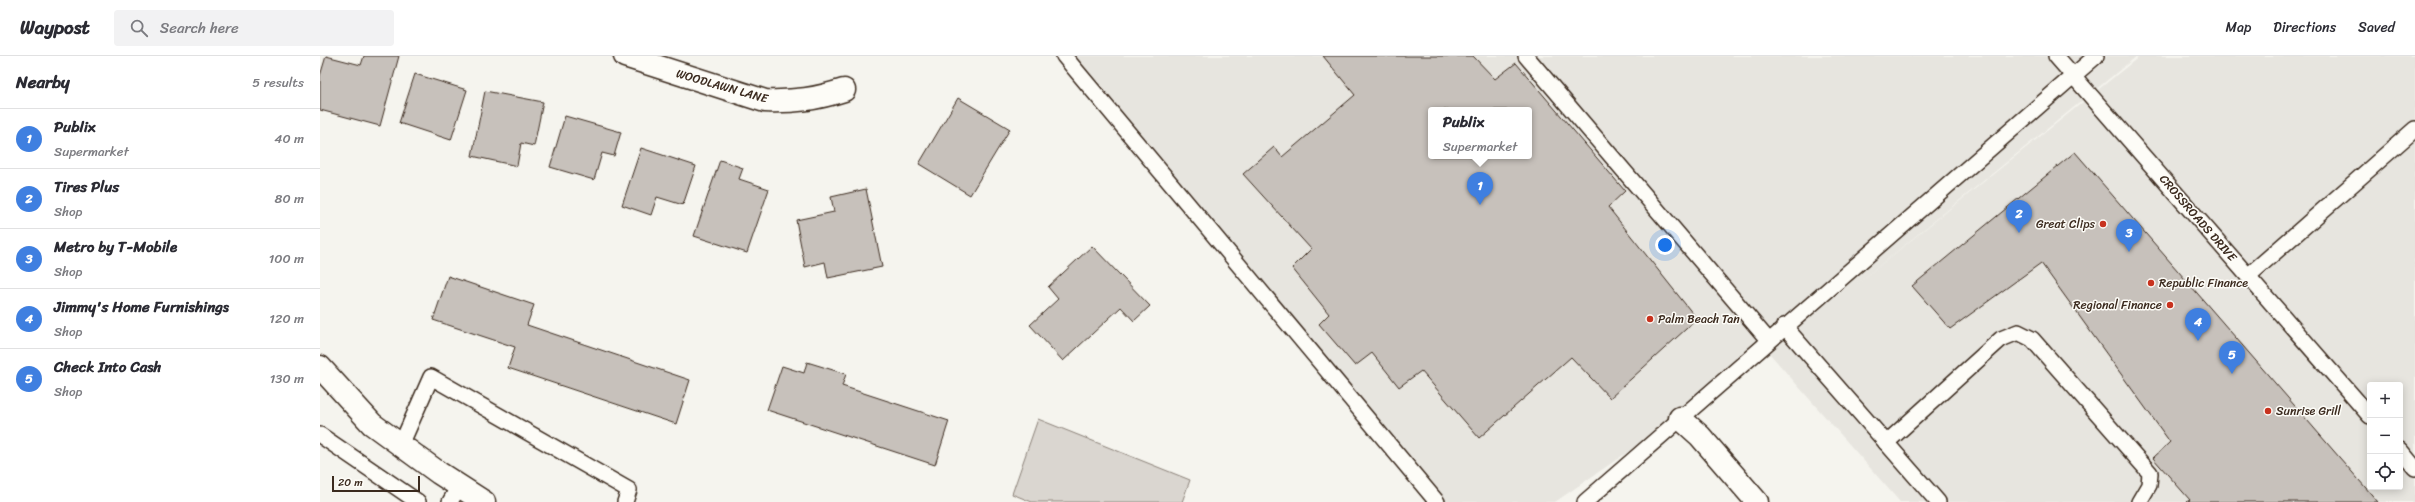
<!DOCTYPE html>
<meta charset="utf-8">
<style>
body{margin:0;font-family:Sriracha,sans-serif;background:#f2f2f3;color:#2b2b33}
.controls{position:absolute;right:12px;bottom:12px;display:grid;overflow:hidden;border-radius:4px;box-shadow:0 2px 10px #0003}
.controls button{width:36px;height:36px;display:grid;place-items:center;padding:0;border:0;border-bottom:1px solid #e1e1e2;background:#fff;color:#2b2b33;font:20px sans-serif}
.scale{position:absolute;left:12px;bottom:10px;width:88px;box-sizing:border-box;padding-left:4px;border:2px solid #3b2a1e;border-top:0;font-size:11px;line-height:14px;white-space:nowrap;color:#3b2a1e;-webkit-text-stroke:3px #fdfcf7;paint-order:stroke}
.you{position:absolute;left:1345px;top:189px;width:14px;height:14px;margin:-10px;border:3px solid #fff;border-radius:50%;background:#1a73e8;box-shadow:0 0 0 6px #1a73e833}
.badge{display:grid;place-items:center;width:26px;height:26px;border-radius:50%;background:#c8321e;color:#fff;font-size:13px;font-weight:700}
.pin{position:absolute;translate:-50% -33px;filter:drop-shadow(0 1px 2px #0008)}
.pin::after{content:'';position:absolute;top:21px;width:14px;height:12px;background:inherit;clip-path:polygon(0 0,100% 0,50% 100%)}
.popup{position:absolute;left:1108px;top:51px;width:104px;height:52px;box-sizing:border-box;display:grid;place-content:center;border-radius:4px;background:#fff;filter:drop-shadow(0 1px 3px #0005);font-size:13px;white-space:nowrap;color:#7c7c81}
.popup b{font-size:15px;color:#2b2b33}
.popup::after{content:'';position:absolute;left:50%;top:100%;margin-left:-8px;border:8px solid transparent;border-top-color:#fff}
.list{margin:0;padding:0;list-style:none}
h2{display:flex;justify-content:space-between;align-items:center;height:52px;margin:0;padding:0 16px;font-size:17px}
h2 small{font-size:13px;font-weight:400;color:#7c7c81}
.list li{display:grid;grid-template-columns:26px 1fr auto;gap:12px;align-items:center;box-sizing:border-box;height:60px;padding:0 16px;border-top:1px solid #e1e1e2}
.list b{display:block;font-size:15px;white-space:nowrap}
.list p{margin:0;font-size:13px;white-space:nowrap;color:#7c7c81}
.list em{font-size:13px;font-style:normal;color:#7c7c81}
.icon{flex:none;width:22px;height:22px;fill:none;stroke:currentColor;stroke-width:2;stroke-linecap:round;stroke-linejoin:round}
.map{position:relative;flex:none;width:2095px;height:446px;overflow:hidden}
header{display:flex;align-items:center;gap:24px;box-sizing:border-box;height:56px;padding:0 20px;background:#fff;border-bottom:1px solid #e1e1e2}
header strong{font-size:19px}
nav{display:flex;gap:22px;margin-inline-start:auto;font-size:14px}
.search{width:280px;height:36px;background:#f2f2f3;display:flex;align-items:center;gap:10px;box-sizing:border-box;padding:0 14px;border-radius:4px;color:#7c7c81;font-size:15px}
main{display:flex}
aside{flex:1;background:#fff}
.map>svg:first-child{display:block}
</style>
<header>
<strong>Waypost</strong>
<div class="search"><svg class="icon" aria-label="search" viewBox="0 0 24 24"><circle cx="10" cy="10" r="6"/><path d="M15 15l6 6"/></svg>Search here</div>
<nav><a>Map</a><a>Directions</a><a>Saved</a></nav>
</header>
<main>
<aside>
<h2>Nearby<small>5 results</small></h2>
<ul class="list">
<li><span class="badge" style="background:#3f7fe0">1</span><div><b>Publix</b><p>Supermarket</p></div><em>40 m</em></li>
<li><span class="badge" style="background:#3f7fe0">2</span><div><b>Tires Plus</b><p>Shop</p></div><em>80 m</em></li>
<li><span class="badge" style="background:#3f7fe0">3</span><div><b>Metro by T-Mobile</b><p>Shop</p></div><em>100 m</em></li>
<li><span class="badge" style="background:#3f7fe0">4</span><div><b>Jimmy's Home Furnishings</b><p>Shop</p></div><em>120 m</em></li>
<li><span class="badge" style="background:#3f7fe0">5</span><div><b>Check Into Cash</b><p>Shop</p></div><em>130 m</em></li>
</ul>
</aside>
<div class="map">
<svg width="2095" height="446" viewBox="0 0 2095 446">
<rect width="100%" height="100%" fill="#f5f4ee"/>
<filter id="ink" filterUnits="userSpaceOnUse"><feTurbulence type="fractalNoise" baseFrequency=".025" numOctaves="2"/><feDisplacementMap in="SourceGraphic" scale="8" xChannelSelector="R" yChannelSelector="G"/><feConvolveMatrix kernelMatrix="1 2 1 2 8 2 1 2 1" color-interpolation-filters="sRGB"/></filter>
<g filter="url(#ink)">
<path fill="#e7e5df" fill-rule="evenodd" d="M744 0H1817L1533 231 1820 0H2095V446H1580L1450 298 1235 446H1117ZM1111 54H1209V100H1111ZM2050 329H2080V431H2050Z"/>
<path fill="#dad6d0" stroke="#8a8077" d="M718 363 870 424 862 446H712L692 438Z"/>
<g fill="#c7c1bb" stroke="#3b2a1e" fill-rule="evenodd">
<path d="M6 0 41 9 44 0H79L60 70 0 54V20Z"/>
<path d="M1003 0H1153L1175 23 1196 7 1305 135 1288 151 1377 263 1290 342 1251 301 1159 382 1101 315 1079 331 1052 297 1035 310 999 268 1009 258 972 212 991 193 923 118 954 91 962 101 1035 39ZM1111 54H1209V100H1111Z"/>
<path d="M95 18 147 34 131 84 79 67Z"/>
<path d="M165 35 223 46 214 90 201 87 197 110 152 100Z"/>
<path d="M638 42 690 73 650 139 599 108Z"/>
<path d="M245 60 301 76 294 100 282 97 274 124 230 111Z"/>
<path d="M321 92 376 110 363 149 337 141 331 159 302 149Z"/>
<path d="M1755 96 2058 446H1866L1870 444 1833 402 1850 386 1721 207 1630 273 1592 230Z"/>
<path d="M400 104 423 112 419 123 449 133 427 197 374 180Z"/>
<path d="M546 133 562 211 508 222 505 206 485 211 476 164 514 156 511 141Z"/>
<path d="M772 190 830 250 814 265 801 251 743 305 710 269 738 243 728 231Z"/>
<path d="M128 220 214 249 207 269 370 324 356 368 188 312 195 291 113 264Z"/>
<path d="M487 306 526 318 522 330 629 365 615 409 447 354 462 310 484 317Z"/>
</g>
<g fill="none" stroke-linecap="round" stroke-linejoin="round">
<defs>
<g id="service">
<path d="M744 0 1117 446"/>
<path d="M1206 0 1449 285"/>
<path d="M1736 0 2050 360"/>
<path d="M1928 220 2095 73"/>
<path d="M1464 270 1618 446"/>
<path d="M0 379 98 446"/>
<path d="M1566 387 1681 283 1698 276 1712 283 1830 417 1829 429 1819 446"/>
<path d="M81 389 111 321 309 434 305 446"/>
<path d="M2080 394 2095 412"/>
<path d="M130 446 139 430"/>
<path d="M1265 446 1776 0"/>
</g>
<g id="minor">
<path d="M305 0 445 45C475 46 496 43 524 34"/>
<path d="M0 311 52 368 119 417 164 446"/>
<path d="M1360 362 1380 380 1437 446"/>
</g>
</defs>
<use href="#service" stroke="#3b2a1e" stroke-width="18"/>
<use href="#minor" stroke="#3b2a1e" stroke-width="25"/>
<use href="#service" stroke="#fdfcf7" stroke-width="15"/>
<use href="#minor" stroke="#fdfcf7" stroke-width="22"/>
</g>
</g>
<g fill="#c8321e" stroke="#fdfcf7" stroke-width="1.5">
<circle cx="1783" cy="168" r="4"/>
<circle cx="1831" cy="227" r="4"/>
<circle cx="1850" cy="249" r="4"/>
<circle cx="1330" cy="263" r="4"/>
<circle cx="1948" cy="355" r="4"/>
</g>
<g text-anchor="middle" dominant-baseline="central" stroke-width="3" stroke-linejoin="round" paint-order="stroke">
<g font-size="12" fill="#3b2a1e" stroke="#fdfcf7">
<text transform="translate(402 30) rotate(16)">WOODLAWN LANE</text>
<text transform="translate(1878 162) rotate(49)">CROSSROADS DRIVE</text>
</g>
<g font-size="12" fill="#3b2a1e" stroke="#fdfcf7" text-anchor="start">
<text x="1775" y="168" text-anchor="end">Great Clips</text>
<text x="1839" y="227">Republic Finance</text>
<text x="1842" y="249" text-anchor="end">Regional Finance</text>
<text x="1338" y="263">Palm Beach Tan</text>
<text x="1956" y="355">Sunrise Grill</text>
</g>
</g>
</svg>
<div class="controls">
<button>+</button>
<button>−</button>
<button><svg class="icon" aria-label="locate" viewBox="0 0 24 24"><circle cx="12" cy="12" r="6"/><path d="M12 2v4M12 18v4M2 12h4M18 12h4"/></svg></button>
</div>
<div class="scale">20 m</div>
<div class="you"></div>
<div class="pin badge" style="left:1160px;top:149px;background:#3f7fe0">1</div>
<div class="popup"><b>Publix</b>Supermarket</div>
<div class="pin badge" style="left:1699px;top:177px;background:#3f7fe0">2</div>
<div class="pin badge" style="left:1809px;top:196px;background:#3f7fe0">3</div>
<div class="pin badge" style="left:1878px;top:285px;background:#3f7fe0">4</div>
<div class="pin badge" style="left:1912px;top:318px;background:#3f7fe0">5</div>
</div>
</main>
